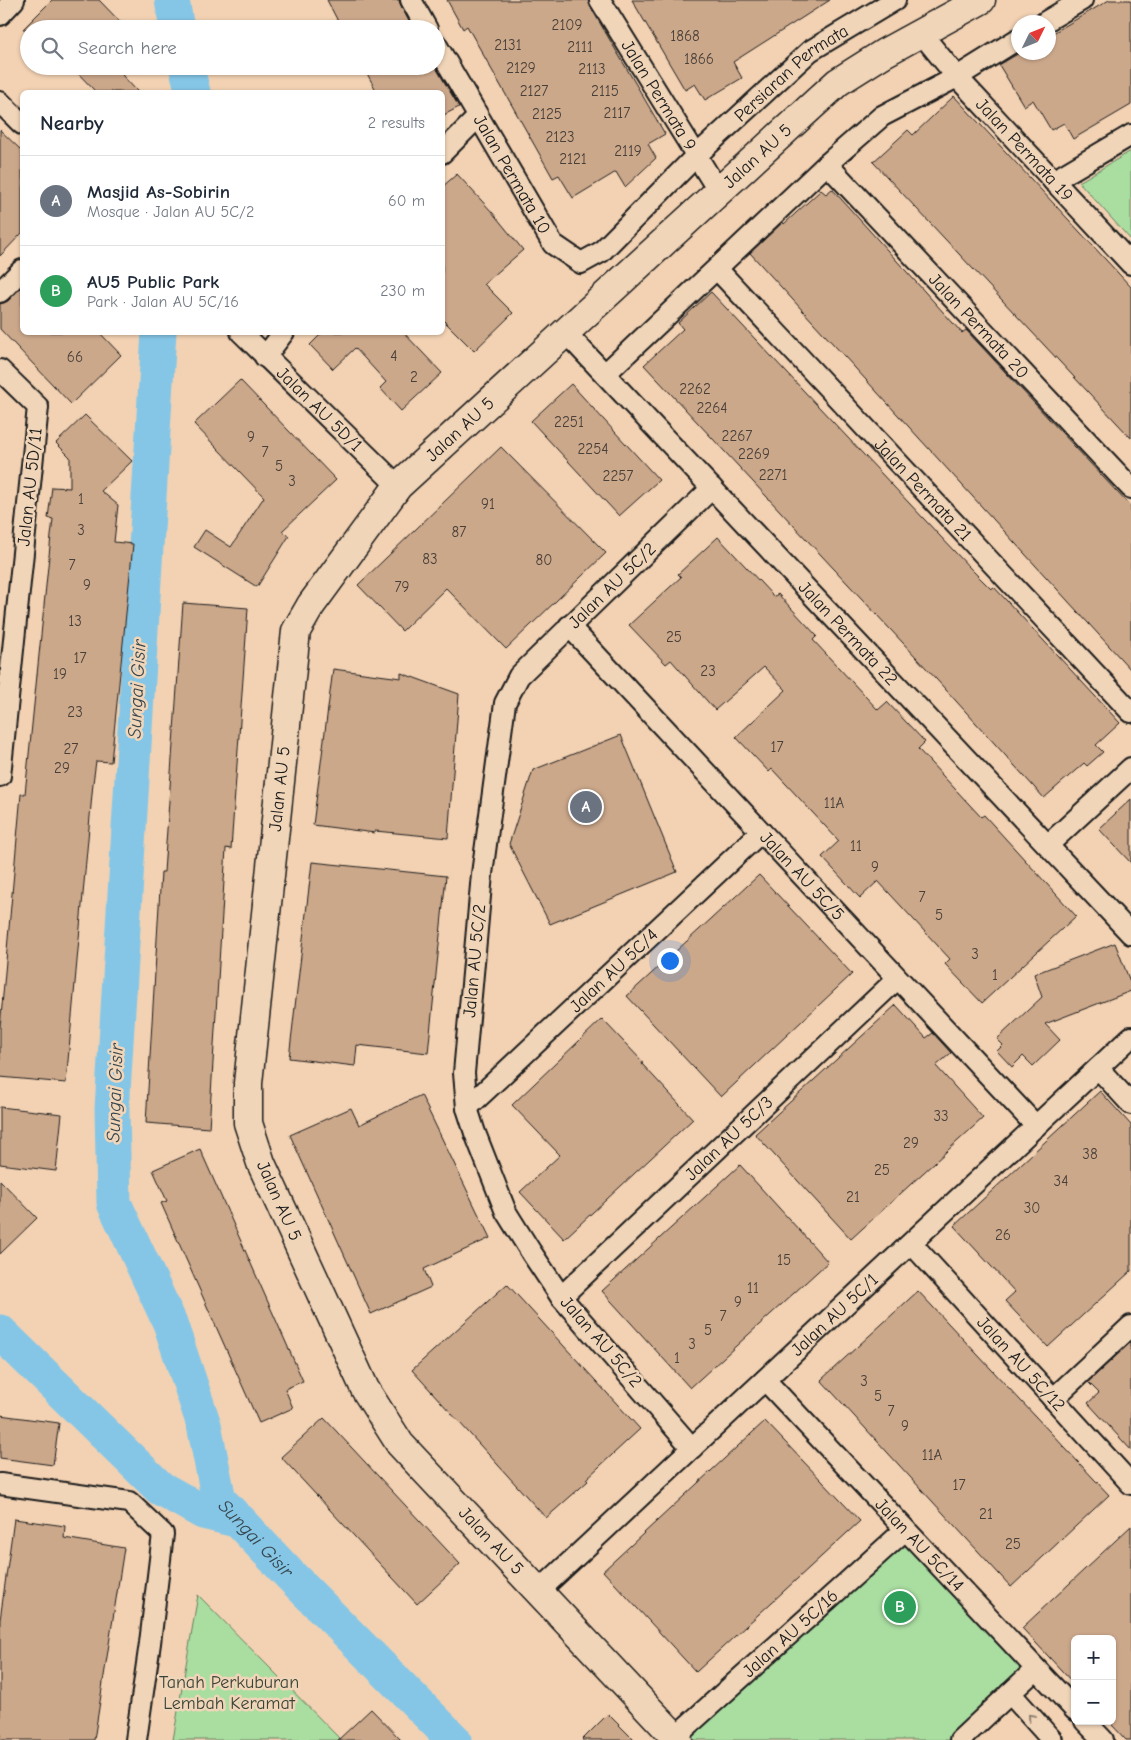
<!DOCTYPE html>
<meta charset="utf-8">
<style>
body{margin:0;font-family:"Comic Neue",sans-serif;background:#f6f6f7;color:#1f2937}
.controls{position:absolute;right:15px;bottom:15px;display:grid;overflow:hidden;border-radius:8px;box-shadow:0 1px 4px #0004}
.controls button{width:45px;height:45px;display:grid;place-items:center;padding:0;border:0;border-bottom:1px solid #e0e1e3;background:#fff;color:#1f2937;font:25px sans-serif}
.compass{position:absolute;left:1011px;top:15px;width:45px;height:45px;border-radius:50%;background:#fff;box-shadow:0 1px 4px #0004;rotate:47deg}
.you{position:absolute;left:669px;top:960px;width:18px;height:18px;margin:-12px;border:4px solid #fff;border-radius:50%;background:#1a73e8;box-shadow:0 0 0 8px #1a73e833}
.badge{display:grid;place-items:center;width:32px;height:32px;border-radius:50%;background:#db2777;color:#fff;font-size:16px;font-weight:700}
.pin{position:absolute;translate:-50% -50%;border:2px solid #fff;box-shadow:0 1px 5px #0006}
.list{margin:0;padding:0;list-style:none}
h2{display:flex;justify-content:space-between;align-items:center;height:65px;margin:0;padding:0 20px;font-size:21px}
h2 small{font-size:16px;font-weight:400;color:#747a83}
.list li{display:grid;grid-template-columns:32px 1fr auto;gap:15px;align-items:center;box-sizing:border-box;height:90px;padding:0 20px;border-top:1px solid #e0e1e3}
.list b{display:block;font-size:19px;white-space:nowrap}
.list p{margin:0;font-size:16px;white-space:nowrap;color:#747a83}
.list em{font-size:16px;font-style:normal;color:#747a83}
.icon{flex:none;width:28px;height:28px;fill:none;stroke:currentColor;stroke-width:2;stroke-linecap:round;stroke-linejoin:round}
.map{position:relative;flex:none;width:1131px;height:1740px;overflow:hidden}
.search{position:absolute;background:#fff;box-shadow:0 1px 4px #0004;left:20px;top:20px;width:425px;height:55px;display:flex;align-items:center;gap:12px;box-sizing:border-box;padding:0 18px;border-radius:28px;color:#747a83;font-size:19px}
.panel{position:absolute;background:#fff;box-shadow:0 1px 4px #0004;left:20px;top:90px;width:425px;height:245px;border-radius:8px}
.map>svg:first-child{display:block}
</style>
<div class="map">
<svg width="1131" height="1740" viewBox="0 0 1131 1740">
<rect width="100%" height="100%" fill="#f3d2b3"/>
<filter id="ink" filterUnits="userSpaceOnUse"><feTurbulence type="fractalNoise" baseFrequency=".02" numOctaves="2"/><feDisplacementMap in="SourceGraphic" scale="10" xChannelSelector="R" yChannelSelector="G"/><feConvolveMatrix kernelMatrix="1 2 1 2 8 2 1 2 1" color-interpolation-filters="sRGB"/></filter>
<g filter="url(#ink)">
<g fill="#aadea1" stroke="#637d5e">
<path d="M1131 151V240L1079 182Z"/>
<path d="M908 1543 1026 1671 951 1740H687L682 1735Z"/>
<path d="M198 1595 341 1740H173Z"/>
</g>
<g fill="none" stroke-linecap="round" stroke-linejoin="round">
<g stroke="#85c6e6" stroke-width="35">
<path d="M172 0 177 29"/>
<path d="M186 66 193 92"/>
<path id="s1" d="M159 332 112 1109 114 1203 170 1323 204 1425 219 1500 290 1575 454 1740"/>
<path d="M0 1332 160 1488 203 1512 240 1521"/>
</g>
</g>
<g fill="#cca88b" stroke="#1c1c1c">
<path d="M52 0H99L127 29H23Z"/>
<path d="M327 0H399L401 6 413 29H342Z"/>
<path d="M447 0H588L590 6 665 134 648 144 656 158 625 187 616 172 573 198 559 175 553 178 467 26 463 29Z"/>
<path d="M632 0H830L733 62 742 78 705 100 695 84 685 90Z"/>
<path d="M1109 0H1131V105L1073 139 1064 123 1051 130 1033 100 1024 106 999 65 1021 52H1048V36Z"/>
<path d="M71 66H131L122 75 138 92H96Z"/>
<path d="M363 66H435L459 107 442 116V92H377Z"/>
<path d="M954 96 1131 287V438L873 162 908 130 913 135Z"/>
<path d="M0 130 22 151V233L0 256Z"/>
<path d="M457 174 492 212 523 250 484 284 513 313 474 351 442 319V187Z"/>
<path d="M832 189 962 333 966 330 1131 507V670L750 253 783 222 784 224 821 190 826 194Z"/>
<path d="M22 286V332H99L121 355 71 404 0 329V304L8 301Z"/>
<path d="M711 292 970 568 991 589 994 587 1120 723 1096 745 1103 752 1087 766 1084 763 1044 798 917 658 644 365 683 329 678 323Z"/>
<path d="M323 332H403L442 373 401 411 380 388 386 382 355 348 333 369 310 345Z"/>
<path d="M240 380 336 480 282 531 289 536 257 587 194 547 205 530 231 547 264 497 194 424Z"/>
<path d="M571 384 659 480 619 516 531 421Z"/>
<path d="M85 415 132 461 101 491 118 505 114 542 133 544 111 762 96 761 93 783 66 1083 0 1077V1028L21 794H25L51 536 53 519 48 518 52 487 70 488V457L56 443Z"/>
<path d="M501 447 606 553 506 649 446 588 402 631 358 585Z"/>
<path d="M718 537 774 597 778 594 817 636 813 640 878 710 887 702 925 742 918 749 981 817 984 815 1076 916 982 1003 945 964 950 959 878 881 860 898 822 857 839 841 772 769 769 772 736 737 786 690 764 667 715 710 671 660 666 664 629 625 681 577 678 574Z"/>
<path d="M183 603 248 608 231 849 226 848 209 1128 146 1123 161 872H164Z"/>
<path d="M333 669 401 678V673L459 694 448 838 375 831V833L313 825Z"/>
<path d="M621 735 677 872 550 924 509 844 533 770Z"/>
<path d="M1131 799V863L1099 829Z"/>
<path d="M312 862 446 876 428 1053 357 1045 355 1066 289 1058Z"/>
<path d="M759 875 852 974 721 1097 627 996Z"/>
<path d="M1115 943 1131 984V991L1045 1024 1060 1040 1033 1066 1023 1056 1012 1067 997 1051 1003 1045 997 1039 1042 997 1034 974Z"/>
<path d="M896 1005 926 1038 933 1033 951 1053 936 1066 983 1118 851 1239 755 1134Z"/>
<path d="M602 1019 643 1062 642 1064 693 1119 564 1239 520 1192 560 1155 512 1105Z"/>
<path d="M1100 1091 1131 1125V1271L1048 1347 1005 1301 1015 1292 954 1226Z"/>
<path d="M421 1095 490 1238 424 1269 431 1287 371 1314 290 1135 351 1108 359 1125Z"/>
<path d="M0 1107 62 1114 56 1171 0 1164Z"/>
<path d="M200 1149 303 1381 285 1389 293 1408 259 1423 161 1203 167 1201 153 1170Z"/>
<path d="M740 1165 828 1262 690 1388 602 1291Z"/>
<path d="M0 1180 37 1218 0 1254Z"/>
<path d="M507 1284 640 1429 586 1479 588 1481 546 1518 412 1370Z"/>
<path d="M918 1291 1109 1495 1011 1587 821 1380Z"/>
<path d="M1131 1342V1450L1088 1403 1099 1393 1088 1382Z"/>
<path d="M0 1415 59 1423 53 1465 0 1458Z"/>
<path d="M324 1418 460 1564 417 1604 281 1457Z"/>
<path d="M765 1421 860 1521 696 1672 603 1571Z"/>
<path d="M14 1519 65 1526 64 1538 124 1548 94 1740H0V1620Z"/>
<path d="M1131 1526V1740H1126L1112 1725V1639H1075V1685L1022 1628Z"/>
<path d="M371 1709 401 1740H338Z"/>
<path d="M608 1714 634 1740H582Z"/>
</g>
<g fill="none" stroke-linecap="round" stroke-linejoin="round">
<defs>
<g id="street">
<path d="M411 0 427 29"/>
<path id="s2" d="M600 0 719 192"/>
<path d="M0 15 14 0"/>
<path d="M1045 22 1082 0"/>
<path id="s3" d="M921 33 957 77 1131 264"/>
<path id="s4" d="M436 44 553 244 581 263 601 252 696 156 810 51 895 0"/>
<path d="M0 102 22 124"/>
<path d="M442 153 478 117"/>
<path id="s5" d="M827 164 1131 488"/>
<path d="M1053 181 1131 135"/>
<path id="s6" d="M717 269 1131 712"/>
<path d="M0 292 22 270"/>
<path id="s7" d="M241 332 398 486"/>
<path id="s8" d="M566 333 1131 934"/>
<path d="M265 357 284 332"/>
<path d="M0 370 38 407 0 776"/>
<path d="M605 374 827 164 882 116 957 77 1018 39"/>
<path id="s9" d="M569 626 1036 1126"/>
<path d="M1048 845 1131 768"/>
<path d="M1098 1068 1131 1104"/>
<path id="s10" d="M467 1108 761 832"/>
<path id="s11" d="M912 1244 1131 1484"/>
<path id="s12" d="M561 1297 897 979"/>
<path id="s13" d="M765 1380 1075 1710"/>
<path d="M1053 1399 1131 1326"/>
<path id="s14" d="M692 1448 561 1297 531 1252 506 1212 475 1133 467 1108 464 1073 482 874 505 703 519 676 712 488"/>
<path d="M0 1484 129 1502 163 1534 150 1643 136 1740"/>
<path id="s15" d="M538 1592 1131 1037"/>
<path d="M1010 1693 1052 1740"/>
<path d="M1085 1721 1103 1740"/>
<path id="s16" d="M675 1737 905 1530"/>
<path d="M960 1740 1036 1669"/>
</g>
<g id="secondary">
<path id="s17" d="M678 1740 400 1444 365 1389 261 1163 248 1123V1083L296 631 311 605 398 486 838 82 884 53 981 0"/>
</g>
</defs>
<use href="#street" stroke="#1c1c1c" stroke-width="24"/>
<use href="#secondary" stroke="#1c1c1c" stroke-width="31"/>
<use href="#street" stroke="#f1d5b8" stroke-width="20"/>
<use href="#secondary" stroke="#f1d5b8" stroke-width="28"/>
</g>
<defs><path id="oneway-chevron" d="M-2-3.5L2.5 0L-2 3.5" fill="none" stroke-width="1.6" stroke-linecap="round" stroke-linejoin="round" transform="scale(1.25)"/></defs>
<use stroke="#918272" href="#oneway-chevron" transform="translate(1031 1717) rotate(-132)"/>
</g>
<g text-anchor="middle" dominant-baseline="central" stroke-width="5" stroke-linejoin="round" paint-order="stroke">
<g font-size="15" fill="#483f38">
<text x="567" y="25">2109</text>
<text x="685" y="36">1868</text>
<text x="508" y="45">2131</text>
<text x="580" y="47">2111</text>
<text x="699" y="59">1866</text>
<text x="521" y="68">2129</text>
<text x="592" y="69">2113</text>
<text x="534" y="91">2127</text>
<text x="605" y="91">2115</text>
<text x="617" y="113">2117</text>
<text x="547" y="114">2125</text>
<text x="560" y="137">2123</text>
<text x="628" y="151">2119</text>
<text x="573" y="159">2121</text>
<text x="394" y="356">4</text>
<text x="75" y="357">66</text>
<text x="414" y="377">2</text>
<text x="695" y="389">2262</text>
<text x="712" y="408">2264</text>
<text x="569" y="422">2251</text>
<text x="737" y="436">2267</text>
<text x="251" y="437">9</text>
<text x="593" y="449">2254</text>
<text x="265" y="452">7</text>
<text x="754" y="454">2269</text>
<text x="279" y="466">5</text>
<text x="773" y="475">2271</text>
<text x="618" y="476">2257</text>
<text x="292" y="481">3</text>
<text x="81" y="499">1</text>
<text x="488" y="504">91</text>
<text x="81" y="530">3</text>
<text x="459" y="532">87</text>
<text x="430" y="559">83</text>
<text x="544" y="560">80</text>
<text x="72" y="565">7</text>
<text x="87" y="585">9</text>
<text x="402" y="587">79</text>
<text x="75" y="621">13</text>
<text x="674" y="637">25</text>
<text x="80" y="658">17</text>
<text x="708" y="671">23</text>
<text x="60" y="674">19</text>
<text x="75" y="712">23</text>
<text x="777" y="747">17</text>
<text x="71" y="749">27</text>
<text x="62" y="768">29</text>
<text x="834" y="803">11A</text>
<text x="856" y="846">11</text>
<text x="875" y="867">9</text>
<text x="922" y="897">7</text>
<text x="939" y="915">5</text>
<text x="975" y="954">3</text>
<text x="995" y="975">1</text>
<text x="941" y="1116">33</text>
<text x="911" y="1143">29</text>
<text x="1090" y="1154">38</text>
<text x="882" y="1170">25</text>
<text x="1061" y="1181">34</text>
<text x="853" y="1197">21</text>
<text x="1032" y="1208">30</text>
<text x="1003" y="1235">26</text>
<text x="784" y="1260">15</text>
<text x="753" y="1288">11</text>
<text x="738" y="1302">9</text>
<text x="723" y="1316">7</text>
<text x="708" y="1330">5</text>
<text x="692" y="1344">3</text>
<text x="677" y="1358">1</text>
<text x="864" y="1381">3</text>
<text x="878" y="1396">5</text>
<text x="891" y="1411">7</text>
<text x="905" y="1426">9</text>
<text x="932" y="1455">11A</text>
<text x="959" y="1485">17</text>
<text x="986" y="1514">21</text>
<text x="1013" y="1544">25</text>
</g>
<g font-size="18" fill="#1c1c1c" stroke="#f1d5b8">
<text stroke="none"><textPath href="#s4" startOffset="550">Persiaran Permata</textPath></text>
<text stroke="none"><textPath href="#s2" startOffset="112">Jalan Permata 9</textPath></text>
<text stroke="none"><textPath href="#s3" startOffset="156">Jalan Permata 19</textPath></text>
<text stroke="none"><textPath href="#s17" startOffset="1922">Jalan AU 5</textPath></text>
<text stroke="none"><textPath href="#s4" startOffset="151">Jalan Permata 10</textPath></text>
<text stroke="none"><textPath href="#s5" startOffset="222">Jalan Permata 20</textPath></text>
<text stroke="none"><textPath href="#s7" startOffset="110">Jalan AU 5D/1</textPath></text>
<text stroke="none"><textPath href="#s17" startOffset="1518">Jalan AU 5</textPath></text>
<text transform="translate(30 487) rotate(-84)">Jalan AU 5D/11</text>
<text stroke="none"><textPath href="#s6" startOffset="302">Jalan Permata 21</textPath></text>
<text stroke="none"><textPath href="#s14" startOffset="980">Jalan AU 5C/2</textPath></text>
<text stroke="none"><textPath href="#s8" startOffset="412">Jalan Permata 22</textPath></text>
<text stroke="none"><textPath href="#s17" startOffset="1098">Jalan AU 5</textPath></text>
<text stroke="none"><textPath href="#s9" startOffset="342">Jalan AU 5C/5</textPath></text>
<text stroke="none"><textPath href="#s14" startOffset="560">Jalan AU 5C/2</textPath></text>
<text stroke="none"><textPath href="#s10" startOffset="201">Jalan AU 5C/4</textPath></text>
<text stroke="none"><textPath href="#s12" startOffset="231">Jalan AU 5C/3</textPath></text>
<text transform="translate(279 1201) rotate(66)">Jalan AU 5</text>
<text stroke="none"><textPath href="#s15" startOffset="406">Jalan AU 5C/1</textPath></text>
<text transform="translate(601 1342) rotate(49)">Jalan AU 5C/2</text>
<text stroke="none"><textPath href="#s11" startOffset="162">Jalan AU 5C/12</textPath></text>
<text transform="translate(491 1541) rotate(47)">Jalan AU 5</text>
<text stroke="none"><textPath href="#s13" startOffset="226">Jalan AU 5C/14</textPath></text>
<text stroke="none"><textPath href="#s16" startOffset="155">Jalan AU 5C/16</textPath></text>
</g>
<g font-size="18" fill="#384337" stroke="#f1d5b8">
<text x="229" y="1682">Tanah Perkuburan<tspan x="229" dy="21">Lembah Keramat</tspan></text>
</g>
<g font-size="19" font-style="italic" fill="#36464e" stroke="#f1d5b8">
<text transform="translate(137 689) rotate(-87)">Sungai Gisir</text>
<text transform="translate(115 1093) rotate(-88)">Sungai Gisir</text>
<text stroke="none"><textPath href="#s1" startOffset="1242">Sungai Gisir</textPath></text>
</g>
</g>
</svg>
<div class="controls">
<button>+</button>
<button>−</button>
</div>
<svg class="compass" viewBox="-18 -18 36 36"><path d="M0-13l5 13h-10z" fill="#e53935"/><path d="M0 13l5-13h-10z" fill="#747a83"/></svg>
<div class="you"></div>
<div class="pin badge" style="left:586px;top:807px;background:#6b7280">A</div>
<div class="pin badge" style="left:900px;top:1607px;background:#2e9e5b">B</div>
<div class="search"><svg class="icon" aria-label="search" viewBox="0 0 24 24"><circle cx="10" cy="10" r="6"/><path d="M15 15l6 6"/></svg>Search here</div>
<section class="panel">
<h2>Nearby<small>2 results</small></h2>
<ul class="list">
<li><span class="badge" style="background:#6b7280">A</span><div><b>Masjid As-Sobirin</b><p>Mosque · Jalan AU 5C/2</p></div><em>60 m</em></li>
<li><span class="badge" style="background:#2e9e5b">B</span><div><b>AU5 Public Park</b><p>Park · Jalan AU 5C/16</p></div><em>230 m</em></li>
</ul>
</section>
</div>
